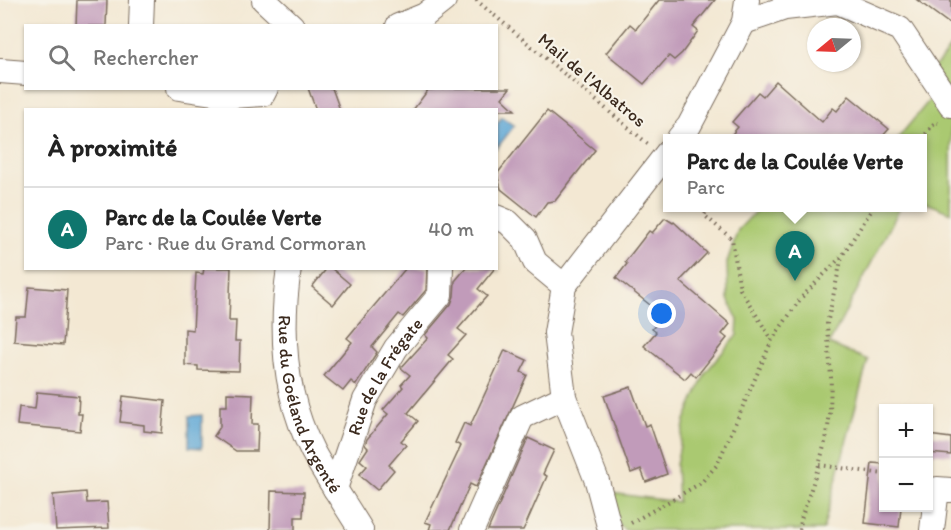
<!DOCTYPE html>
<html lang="fr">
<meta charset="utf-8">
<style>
body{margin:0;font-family:Itim,sans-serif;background:#f6f6f6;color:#222}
.controls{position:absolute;right:18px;bottom:18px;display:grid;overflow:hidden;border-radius:0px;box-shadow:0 2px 4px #0004}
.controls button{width:54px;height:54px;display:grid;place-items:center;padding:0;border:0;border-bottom:2px solid #e0e0e0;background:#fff;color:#222;font:30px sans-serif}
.compass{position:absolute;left:807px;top:18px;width:54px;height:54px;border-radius:50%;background:#fff;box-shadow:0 2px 4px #0004;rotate:251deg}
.you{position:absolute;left:662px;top:314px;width:21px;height:21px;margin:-15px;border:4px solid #fff;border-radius:50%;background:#1a73e8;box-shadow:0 0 0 9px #1a73e833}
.badge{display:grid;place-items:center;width:39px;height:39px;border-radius:50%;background:#0f766e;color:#fff;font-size:20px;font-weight:700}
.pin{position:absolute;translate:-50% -50px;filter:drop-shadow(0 2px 3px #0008)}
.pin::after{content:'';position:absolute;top:32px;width:21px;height:18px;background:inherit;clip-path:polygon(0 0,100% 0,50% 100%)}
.popup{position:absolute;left:663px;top:134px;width:264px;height:78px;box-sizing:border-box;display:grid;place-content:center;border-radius:0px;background:#fff;filter:drop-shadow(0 2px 4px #0005);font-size:20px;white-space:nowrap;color:#767676}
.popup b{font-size:22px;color:#222}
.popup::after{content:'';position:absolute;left:50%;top:100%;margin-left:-12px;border:12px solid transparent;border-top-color:#fff}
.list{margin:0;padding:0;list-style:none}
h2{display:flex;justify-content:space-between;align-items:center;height:78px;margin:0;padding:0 24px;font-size:26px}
h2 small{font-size:20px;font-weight:400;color:#767676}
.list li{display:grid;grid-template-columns:39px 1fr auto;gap:18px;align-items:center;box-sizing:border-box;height:84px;padding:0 24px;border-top:2px solid #e0e0e0}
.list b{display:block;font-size:22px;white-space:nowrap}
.list p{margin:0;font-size:20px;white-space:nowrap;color:#767676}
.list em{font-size:20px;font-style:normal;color:#767676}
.icon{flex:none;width:33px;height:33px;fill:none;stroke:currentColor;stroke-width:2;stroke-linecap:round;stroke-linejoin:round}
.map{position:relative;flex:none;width:951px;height:530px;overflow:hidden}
.search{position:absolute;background:#fff;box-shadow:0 2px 4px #0004;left:24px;top:24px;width:474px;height:66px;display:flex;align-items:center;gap:15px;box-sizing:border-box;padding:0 21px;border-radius:0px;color:#767676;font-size:22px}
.panel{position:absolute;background:#fff;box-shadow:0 2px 4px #0004;left:24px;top:108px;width:474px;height:162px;border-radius:0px}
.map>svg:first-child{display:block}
</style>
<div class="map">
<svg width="951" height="530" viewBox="0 0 951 530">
<rect width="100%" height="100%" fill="#f7f3e8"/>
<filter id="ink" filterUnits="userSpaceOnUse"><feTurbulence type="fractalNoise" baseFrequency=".0167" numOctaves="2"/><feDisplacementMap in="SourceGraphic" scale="12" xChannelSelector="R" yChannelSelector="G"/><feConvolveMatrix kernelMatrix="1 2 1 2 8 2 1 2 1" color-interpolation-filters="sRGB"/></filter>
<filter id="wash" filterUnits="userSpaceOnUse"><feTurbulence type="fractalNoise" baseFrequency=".008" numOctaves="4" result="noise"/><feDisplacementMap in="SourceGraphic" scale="24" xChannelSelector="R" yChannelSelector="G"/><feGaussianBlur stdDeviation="1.35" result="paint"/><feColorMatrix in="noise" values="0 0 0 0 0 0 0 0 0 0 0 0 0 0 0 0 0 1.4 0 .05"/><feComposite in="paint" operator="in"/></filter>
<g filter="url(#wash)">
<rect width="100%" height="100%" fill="#f3e8d3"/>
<g fill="#aac971" stroke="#727a48" stroke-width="1.5">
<path d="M951 46V213L923 202 922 138H898L932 97 921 80 940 61Z"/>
<path d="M761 208H900L829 344 868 360 823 530H625L617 523 610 493 678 502 676 465 685 420 706 372 737 335 738 320 728 299 727 262 738 230 755 212Z"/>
</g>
<g fill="#5ea7d5" stroke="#4c687a" stroke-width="1.5">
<path d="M502 117 514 126 497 148V124Z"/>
<path d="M202 415V448L189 447V416Z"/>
</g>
<g id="blocks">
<g fill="#c19bba">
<path d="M77 0H107L106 26H76Z"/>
<path d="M659 0H715L693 27 698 31 682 53 674 60 669 56 644 84 606 53 630 24 636 29Z"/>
<path d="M917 0H951V25Z"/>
<path d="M776 81 822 122 833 108 837 111 849 96 889 129 881 138H729L738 127 732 122 758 92 763 96Z"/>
<path d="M308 88H332L340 110H316Z"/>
<path d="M447 88H510L502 98 515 110H413L428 90Z"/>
<path d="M547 111 595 150 555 201 547 202 536 217 501 189 497 174Z"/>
<path d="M665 218 673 223 674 222 707 253 680 281 730 324 722 334 727 338 696 377 691 372 685 379 644 346 656 332 652 329 664 316 616 278 627 264 625 262 649 231 652 233Z"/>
<path d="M204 268H231L229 321H236L235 341H240L239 371 198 370V366L185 365V329L193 330 196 273 203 274Z"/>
<path d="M327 268H331L350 284 333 305 312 287Z"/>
<path d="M406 268H427L426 290 403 317 399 314 372 347 377 352 356 385 351 381 343 391 324 376 352 342 347 338Z"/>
<path d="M466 268H495L478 289 487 296 458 329 466 335 448 355 453 359 408 413 418 421 401 441 406 445 389 465 394 470 377 490 359 475 367 466 360 460 368 448 365 445 367 439 388 414 383 410 403 387 401 385 410 375 401 368 428 338 425 335 451 304 454 296 455 281Z"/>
<path d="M29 287 67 290 63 345 14 341 16 317H26Z"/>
<path d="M505 350 527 360 521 372 527 375 476 487 470 484 450 530H429L431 524 425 522 461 446 455 443 464 423 470 426Z"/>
<path d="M631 387 645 426 650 424 667 474 646 482 641 469 631 473 604 396Z"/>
<path d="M37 392 79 396 78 414H82L80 431 17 425 19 407 35 409Z"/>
<path d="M227 393 253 394 252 424H258L257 451H236L214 436 220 427V406H227Z"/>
<path d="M123 396 165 401 162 433 144 431V425L120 422Z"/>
<path d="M928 435 951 438V455L928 453Z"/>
<path d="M528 438 554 450 543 474 547 476 526 524 523 530H488Z"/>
<path d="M872 463 884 464V507H901L899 527 865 523Z"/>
<path d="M271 491 304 492 303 517H295V530H270Z"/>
<path d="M86 492 87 503 107 502 109 528 56 530 53 495Z"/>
</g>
</g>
</g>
<g filter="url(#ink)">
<use href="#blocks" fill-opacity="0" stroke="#7b6c5d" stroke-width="1.5"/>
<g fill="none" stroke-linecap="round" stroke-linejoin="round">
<defs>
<g id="street">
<path d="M264 0 292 26"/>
<path d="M744 22 785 8 838 2 900 29 951 105"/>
<path d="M141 26 142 0"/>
<path d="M398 26 425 15 444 0"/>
<path d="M0 71 26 73"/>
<path d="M179 88 233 96 263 94 266 88"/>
<path d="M679 138 689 126 744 22 747 0"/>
<path d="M496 217 508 222 525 239 535 262 564 286"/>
<path id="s1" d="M289 268C280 330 284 396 313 452 328 479 345 504 361 530"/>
<path id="s2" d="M335 489 365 400 396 348 440 295 441 268"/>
<path d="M472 530 522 417 564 397"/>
<path d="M610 530 597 481 564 397 556 333 564 286 668 152"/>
<path d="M932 530 937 489 951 490"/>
</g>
</defs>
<use href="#street" stroke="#7b6c5d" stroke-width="26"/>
<g stroke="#7b6c5d" stroke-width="4" stroke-dasharray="1.5 4.5" stroke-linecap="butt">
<path d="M476 0 648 144"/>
<path d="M922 139 935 122 938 123"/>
<path d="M709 208 704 215 732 239 740 289 772 340"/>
<path d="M819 465 884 474"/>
<path d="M631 523 701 483 717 465 772 340 801 298 842 256 873 208"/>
<path d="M800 530 801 519 819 465 827 435 830 412 831 377 827 324 842 256"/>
</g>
<use href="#street" stroke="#fff" stroke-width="24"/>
</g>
</g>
<g text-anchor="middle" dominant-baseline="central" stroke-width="4.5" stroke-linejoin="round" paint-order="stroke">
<g font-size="18" fill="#3b2a1e" stroke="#f7f3e8">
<text transform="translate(592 80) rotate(40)">Mail de l'Albatros</text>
<text stroke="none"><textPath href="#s2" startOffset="124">Rue de la Frégate</textPath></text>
<text stroke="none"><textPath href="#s1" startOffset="141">Rue du Goéland Argenté</textPath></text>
</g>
</g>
</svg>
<div class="controls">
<button>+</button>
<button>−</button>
</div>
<svg class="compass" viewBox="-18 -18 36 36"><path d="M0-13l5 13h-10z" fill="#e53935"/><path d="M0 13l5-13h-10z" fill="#767676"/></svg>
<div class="you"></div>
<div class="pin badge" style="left:795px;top:281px">A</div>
<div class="popup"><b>Parc de la Coulée Verte</b>Parc</div>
<div class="search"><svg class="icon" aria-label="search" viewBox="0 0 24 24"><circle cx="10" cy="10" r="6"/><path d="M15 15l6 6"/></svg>Rechercher</div>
<section class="panel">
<h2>À proximité<small></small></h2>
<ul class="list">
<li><span class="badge">A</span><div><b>Parc de la Coulée Verte</b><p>Parc · Rue du Grand Cormoran</p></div><em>40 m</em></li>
</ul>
</section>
</div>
